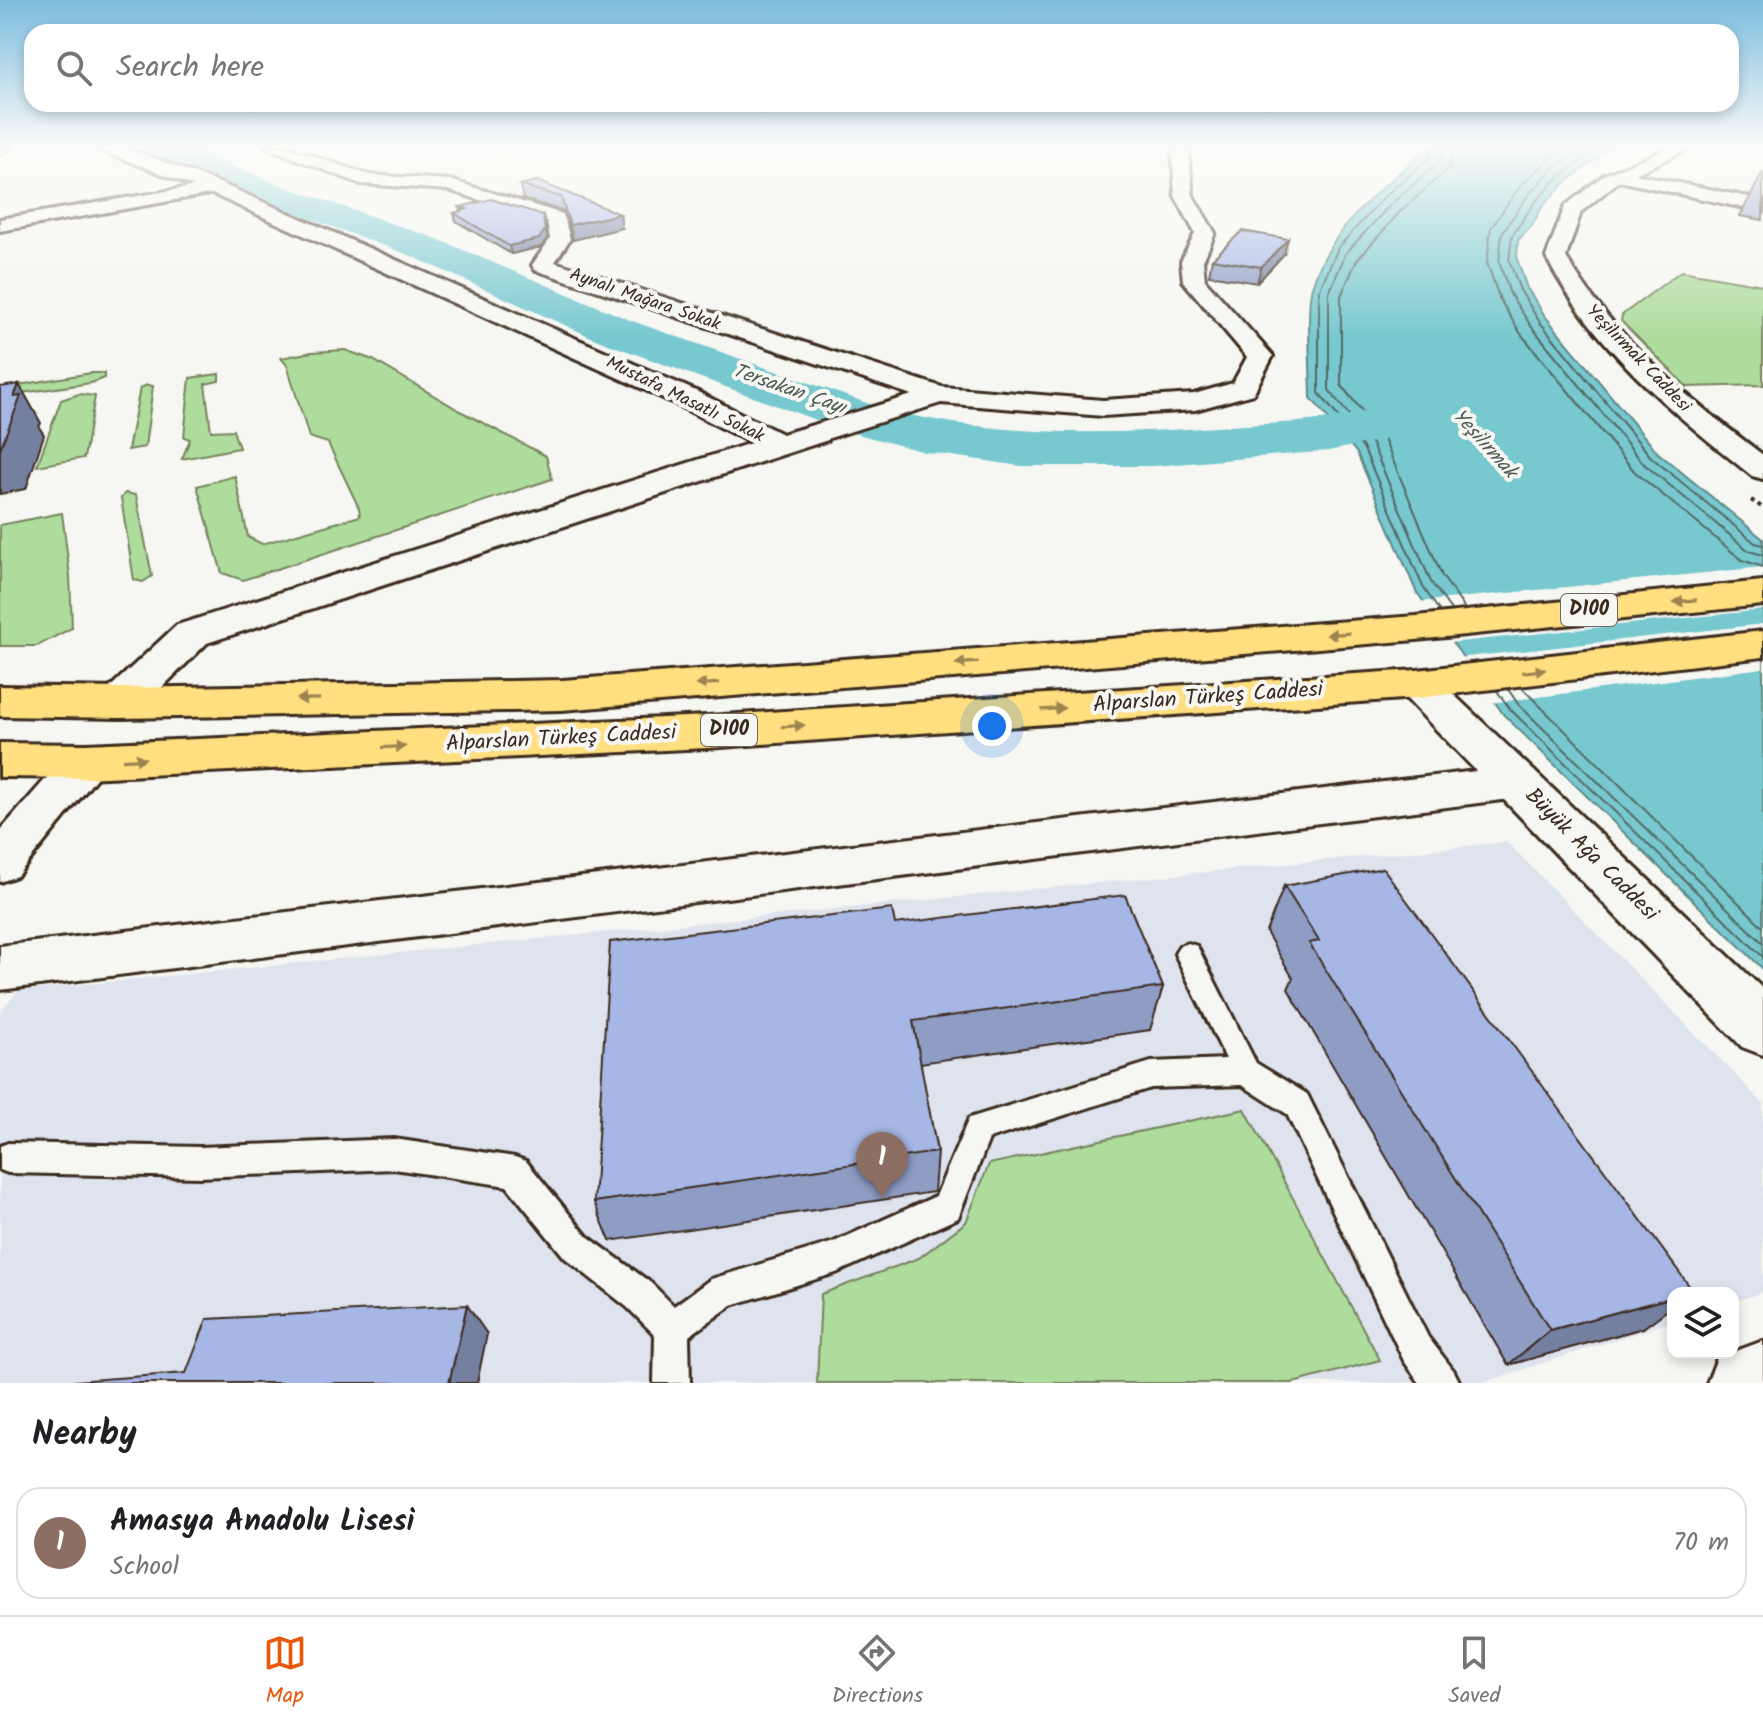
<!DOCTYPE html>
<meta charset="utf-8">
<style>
body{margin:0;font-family:Kalam,sans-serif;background:#f6f6f6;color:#202124}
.controls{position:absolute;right:24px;bottom:24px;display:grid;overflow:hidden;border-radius:16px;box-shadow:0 4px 12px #0003}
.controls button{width:72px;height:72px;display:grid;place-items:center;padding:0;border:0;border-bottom:2px solid #e0e0e0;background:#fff;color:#202124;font:40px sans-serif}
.you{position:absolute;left:992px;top:726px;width:28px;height:28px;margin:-20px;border:6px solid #fff;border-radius:50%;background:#1a73e8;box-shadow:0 0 0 12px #1a73e833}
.badge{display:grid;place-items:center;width:52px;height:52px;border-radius:50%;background:#ea580c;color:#fff;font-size:26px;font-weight:700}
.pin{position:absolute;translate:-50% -66px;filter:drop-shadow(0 2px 4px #0008)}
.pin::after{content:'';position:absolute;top:42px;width:28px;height:24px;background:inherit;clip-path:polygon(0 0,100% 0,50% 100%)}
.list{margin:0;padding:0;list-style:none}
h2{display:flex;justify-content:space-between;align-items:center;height:104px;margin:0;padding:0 32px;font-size:34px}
h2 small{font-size:26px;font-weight:400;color:#757577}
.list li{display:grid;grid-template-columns:52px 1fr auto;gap:24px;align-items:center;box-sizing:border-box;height:112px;margin:0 16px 16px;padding:0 16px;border:2px solid #e0e0e0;border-radius:24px}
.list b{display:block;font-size:30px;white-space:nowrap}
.list p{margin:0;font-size:26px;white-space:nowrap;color:#757577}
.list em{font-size:26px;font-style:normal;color:#757577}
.icon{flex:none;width:44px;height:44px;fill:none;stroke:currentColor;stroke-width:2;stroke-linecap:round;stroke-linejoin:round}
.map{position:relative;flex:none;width:1763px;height:1383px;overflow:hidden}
.search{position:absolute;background:#fff;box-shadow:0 4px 12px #0003;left:24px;right:24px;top:24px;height:88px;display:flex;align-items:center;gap:20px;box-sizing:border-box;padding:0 28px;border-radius:24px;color:#757577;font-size:30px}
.sheet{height:232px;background:#fff}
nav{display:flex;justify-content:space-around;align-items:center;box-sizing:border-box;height:112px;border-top:2px solid #e0e0e0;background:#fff;font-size:22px;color:#757577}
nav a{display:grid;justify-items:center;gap:4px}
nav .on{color:#ea580c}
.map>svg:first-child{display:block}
</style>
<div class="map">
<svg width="1763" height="1383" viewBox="0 0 1763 1383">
<rect width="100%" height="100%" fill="#f6f6f2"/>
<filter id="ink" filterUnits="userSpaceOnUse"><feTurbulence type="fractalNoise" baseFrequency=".0125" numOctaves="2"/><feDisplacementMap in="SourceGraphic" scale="16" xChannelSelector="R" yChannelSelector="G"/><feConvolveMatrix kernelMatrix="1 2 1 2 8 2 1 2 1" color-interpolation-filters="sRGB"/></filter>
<g filter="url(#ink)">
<path fill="#dee3ee" d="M1507 842 1763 1103V1292L1733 1302V1293H1673V1321L1482 1383H0V1012L18 991Z"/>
<g fill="#aedc9c" stroke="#74835d" stroke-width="2">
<path d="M1681 271 1763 285V385L1687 387 1621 321 1622 315Z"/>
<path d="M345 350 373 360 462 412 546 456 552 479 243 580 222 573 197 486 235 476 248 537 262 544 360 516 359 508 328 443 309 437 287 365 281 358 312 352Z"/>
<path d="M91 373H104V378L91 383 0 396V388Z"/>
<path d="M219 374V381L205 384 211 431 233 430 239 448 182 459 190 439 184 437 190 378Z"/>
<path d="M147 385 153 386 145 447 128 450 140 388Z"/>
<path d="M79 394 95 396 84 458 37 466 61 400Z"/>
<path d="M125 493 136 495 152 576 143 582 134 580 121 498Z"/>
<path d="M62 513 70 576 72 628 37 646H0V525Z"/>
<path d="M1245 1109 1380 1360 1293 1383H817L821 1294 919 1258 966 1222 989 1164Z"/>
</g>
<path fill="#77c8cf" stroke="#5f8988" stroke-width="2" d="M1429 147H1612L1565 183 1542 207 1532 226 1518 240 1517 259 1527 288 1545 316 1657 452 1763 539V969L1504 715 1416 591 1357 453 1311 398C1311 372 1306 308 1312 287 1330 227 1384 186 1429 147Z"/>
<g fill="#f6f6f2">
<path d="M1763 567V610L1448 643 1418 602Z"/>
<path d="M1763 624V668L1491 703 1458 658Z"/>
</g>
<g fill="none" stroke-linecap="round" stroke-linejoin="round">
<g stroke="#536965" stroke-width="2">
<path d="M1433 147 1431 156 1383 198 1338 248 1319 291V393L1364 449 1423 587 1440 612"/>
<path d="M1444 147 1439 162 1390 205 1346 253 1329 293V390L1372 444 1431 582 1451 610"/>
<path d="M1456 147 1448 169 1399 213 1357 260 1341 296V385L1383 437 1442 576 1465 609"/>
<path d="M1563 147 1520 186 1491 228 1487 263 1500 300 1521 334 1635 472 1742 560 1763 567"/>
<path d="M1583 147 1554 168 1529 194 1502 233 1499 262 1510 294 1531 326 1644 464 1749 551 1763 555"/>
<path d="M1599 147 1559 177 1535 202 1512 236 1509 260 1520 290 1539 321 1651 457 1755 543 1763 545"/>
<path d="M1522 688 1763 927"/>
<path d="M1508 689 1518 704 1763 943"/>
<path d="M1497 691 1511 710 1763 957"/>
</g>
<path fill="#77c8cf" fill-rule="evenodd" d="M146 147H187L275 183 437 239 632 321 884 409C998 438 1114 435 1230 426 1262 424 1295 423 1328 419 1370 413 1418 391 1460 402L1467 413 1460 424 1328 451 1154 466H1021L925 452 846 431 600 341 409 255 251 197 150 153Z"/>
<defs>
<path id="service" d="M1188 943 1197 946 1256 1063 1307 1094 1428 1337 1454 1371 1460 1383H1420L1404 1361 1287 1114 1242 1085 1151 1088 989 1139 958 1218 836 1273 732 1305 689 1336 690 1383H654L655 1335 627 1307 565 1258 507 1186 394 1169 200 1177 8 1173 0 1170V1146L8 1143 200 1147 394 1139 515 1157 526 1161 587 1236 651 1283 674 1306 711 1279 834 1242 936 1196 969 1118 1151 1062 1226 1059 1175 954 1179 946Z"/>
<g id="minor">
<path d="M0 147H13L0 153Z"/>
<path d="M265 147H287L369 175 450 180 563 214 570 239 555 262 942 387 1103 400 1194 394 1233 383 1247 357 1183 281 1181 261 1195 233 1175 196 1172 147H1188L1193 196 1215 233 1203 261 1205 280 1273 356 1253 394 1195 410 1103 416 941 403 817 442 807 439 803 433 807 427 912 395 535 270 532 265 550 239 547 221 448 190 361 184Z"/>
<path d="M1671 147H1692L1635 174 1763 200V212L1619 181 1581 212 1566 257C1614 340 1688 398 1763 455V479L1752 476C1672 412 1594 349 1546 257L1565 206 1604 175Z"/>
<path d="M215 183 224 188 221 192 0 231V219Z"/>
<path d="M86 746 101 750 108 761 101 772 17 876 0 882V831L71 750Z"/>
<path d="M1518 766 1534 771 1540 782 1534 793 1518 798 0 990V946Z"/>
<path d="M1763 1341V1383H1707L1717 1358Z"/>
</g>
<g id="tertiary">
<path d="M100 147H124L222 184 696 391 782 434 817 424 828 426 833 433 828 440 207 643 136 713 120 718 104 713 98 703 104 693 177 625 751 443 674 403 208 192 103 151Z"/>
<path d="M1417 670 1432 674 1763 989V1055L1742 1047 1402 694 1395 684 1402 674Z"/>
</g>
<g id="trunk">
<path d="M1763 581V605L1416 640 562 710 120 718 0 716V686L120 688 562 680 1416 616Z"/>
<path d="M1763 631V657L1417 698 707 748 86 778 0 777V743L86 744 707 716 1417 670Z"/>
</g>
</defs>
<use href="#service" stroke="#3b2a1e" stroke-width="6"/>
<use href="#minor" stroke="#3b2a1e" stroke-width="6"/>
<use href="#tertiary" stroke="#3b2a1e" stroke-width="6"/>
<use href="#trunk" stroke="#3b2a1e" stroke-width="6"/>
<path stroke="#3b2a1e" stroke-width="4" stroke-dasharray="4 4" stroke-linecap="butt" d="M1751 500 1763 508"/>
<use href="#service" fill="#f6f6f2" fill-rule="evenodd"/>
<use href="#minor" fill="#f6f6f2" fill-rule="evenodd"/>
<use href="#tertiary" fill="#f6f6f2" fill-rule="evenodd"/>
<use href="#trunk" fill="#ffdf80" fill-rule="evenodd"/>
</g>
<g fill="#8f9dc5" stroke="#3b2a1e" stroke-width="2">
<path d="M1763 172V220L1740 216Z"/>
<path d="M537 181 622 228 573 240 564 211 523 199 520 185Z"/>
<path d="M460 207 547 238 541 247 511 254 456 221 454 213 461 211Z"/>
<path d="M1284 254 1257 283 1209 275 1212 259Z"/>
<path d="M1284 886 1643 1328 1508 1365 1288 989 1293 978 1266 932Z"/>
<path d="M895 924 1163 987 1150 1030 920 1063 937 1152 934 1192 610 1241 594 1202Z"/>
</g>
<g fill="#747fa0" stroke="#3b2a1e" stroke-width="2">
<path d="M620 214 622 228 573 240 570 225Z"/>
<path d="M543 215 547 238 541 247 511 254 509 246Z"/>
<path d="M1288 239 1284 254 1257 283 1261 267Z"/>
<path d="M19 384 41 423 39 427 44 435 26 489 0 494V449L14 397Z"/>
<path d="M1673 1297V1306L1643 1328 1508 1365 1550 1330Z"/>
<path d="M467 1305 487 1334 477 1383H449Z"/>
</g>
<g fill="#a6b6e5" stroke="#3b2a1e" stroke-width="2">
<path d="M537 181 620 214 570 225 561 197 520 185Z"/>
<path d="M491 199 543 215 545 230 539 239 509 246 454 213 467 209 460 207Z"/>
<path d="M1242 231 1288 239 1261 267 1212 259Z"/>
<path d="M19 384 14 397 21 396 0 449V387Z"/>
<path d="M1383 868 1693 1291 1687 1293H1673V1297L1550 1330 1309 943 1319 941 1284 886Z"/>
<path d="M1125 895 1163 987 913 1021 937 1152 594 1202 610 942 892 909 895 924Z"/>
<path d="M467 1305 449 1383H47L186 1373 207 1319Z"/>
</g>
<defs><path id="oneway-solid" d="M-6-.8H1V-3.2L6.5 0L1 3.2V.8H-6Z" transform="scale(2)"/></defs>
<g fill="#9d844f">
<use href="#oneway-solid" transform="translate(1685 601) rotate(174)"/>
<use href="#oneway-solid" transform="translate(1338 634) rotate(176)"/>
<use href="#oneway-solid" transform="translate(967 663) rotate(176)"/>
<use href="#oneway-solid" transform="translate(1534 671) rotate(-7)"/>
<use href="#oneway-solid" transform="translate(708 684) rotate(176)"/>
<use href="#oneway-solid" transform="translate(308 699) rotate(179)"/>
<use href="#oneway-solid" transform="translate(1053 709) rotate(-4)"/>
<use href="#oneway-solid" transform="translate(793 726) rotate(-4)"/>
<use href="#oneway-solid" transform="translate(394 747) rotate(-3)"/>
<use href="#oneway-solid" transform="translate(134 759) rotate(-3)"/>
</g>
</g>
<linearGradient id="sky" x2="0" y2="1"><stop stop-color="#7bbcde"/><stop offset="0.43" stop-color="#fbfbf9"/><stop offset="1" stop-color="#fbfbf9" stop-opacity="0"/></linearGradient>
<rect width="1763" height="340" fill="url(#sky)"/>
<g text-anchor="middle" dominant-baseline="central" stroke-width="8" stroke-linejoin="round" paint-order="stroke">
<g font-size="18" fill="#3b2a1e" stroke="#f6f6f2">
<text transform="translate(645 300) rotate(19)">Aynalı Mağara Sokak</text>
<text transform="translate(1638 359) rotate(46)">Yeşilırmak Caddesi</text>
<text transform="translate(685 400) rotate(26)">Mustafa Masatlı Sokak</text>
</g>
<g font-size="20" font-style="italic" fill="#4d5953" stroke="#f6f6f2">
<text transform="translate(789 390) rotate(19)">Tersakan Çayı</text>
<text transform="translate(1484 444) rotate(48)">Yeşilırmak</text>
</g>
<g fill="#f6f6f2" stroke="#73675e" stroke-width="2">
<rect x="1561" y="594" width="56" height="32" rx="6"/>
<rect x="701" y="714" width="56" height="32" rx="6"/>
</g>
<g font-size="20" font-weight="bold" fill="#3b2a1e">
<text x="1589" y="610">D100</text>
<text x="729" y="730">D100</text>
</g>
<g font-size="22" fill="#3b2a1e" stroke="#f6f6f2">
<text transform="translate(1208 698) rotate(-4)">Alparslan Türkeş Caddesi</text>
<text transform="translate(561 739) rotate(-3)">Alparslan Türkeş Caddesi</text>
<text transform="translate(1591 855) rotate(45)">Büyük Ağa Caddesi</text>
</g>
</g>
</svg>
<div class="controls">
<button><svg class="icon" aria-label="layers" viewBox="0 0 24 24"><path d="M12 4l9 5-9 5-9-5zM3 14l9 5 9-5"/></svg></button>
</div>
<div class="you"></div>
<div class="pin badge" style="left:882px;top:1198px;background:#8d6e63">1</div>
<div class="search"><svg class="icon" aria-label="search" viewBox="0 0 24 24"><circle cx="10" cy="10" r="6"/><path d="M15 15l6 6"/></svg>Search here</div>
</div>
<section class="sheet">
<h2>Nearby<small></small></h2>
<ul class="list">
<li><span class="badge" style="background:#8d6e63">1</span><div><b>Amasya Anadolu Lisesi</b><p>School</p></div><em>70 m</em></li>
</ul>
</section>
<nav>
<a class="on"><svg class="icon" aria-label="map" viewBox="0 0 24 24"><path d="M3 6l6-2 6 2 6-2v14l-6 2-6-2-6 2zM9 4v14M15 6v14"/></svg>Map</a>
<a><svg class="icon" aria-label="directions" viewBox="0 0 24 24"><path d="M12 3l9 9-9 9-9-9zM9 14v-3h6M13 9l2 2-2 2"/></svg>Directions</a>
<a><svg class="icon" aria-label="saved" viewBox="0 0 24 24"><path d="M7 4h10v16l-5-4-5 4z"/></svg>Saved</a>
</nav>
